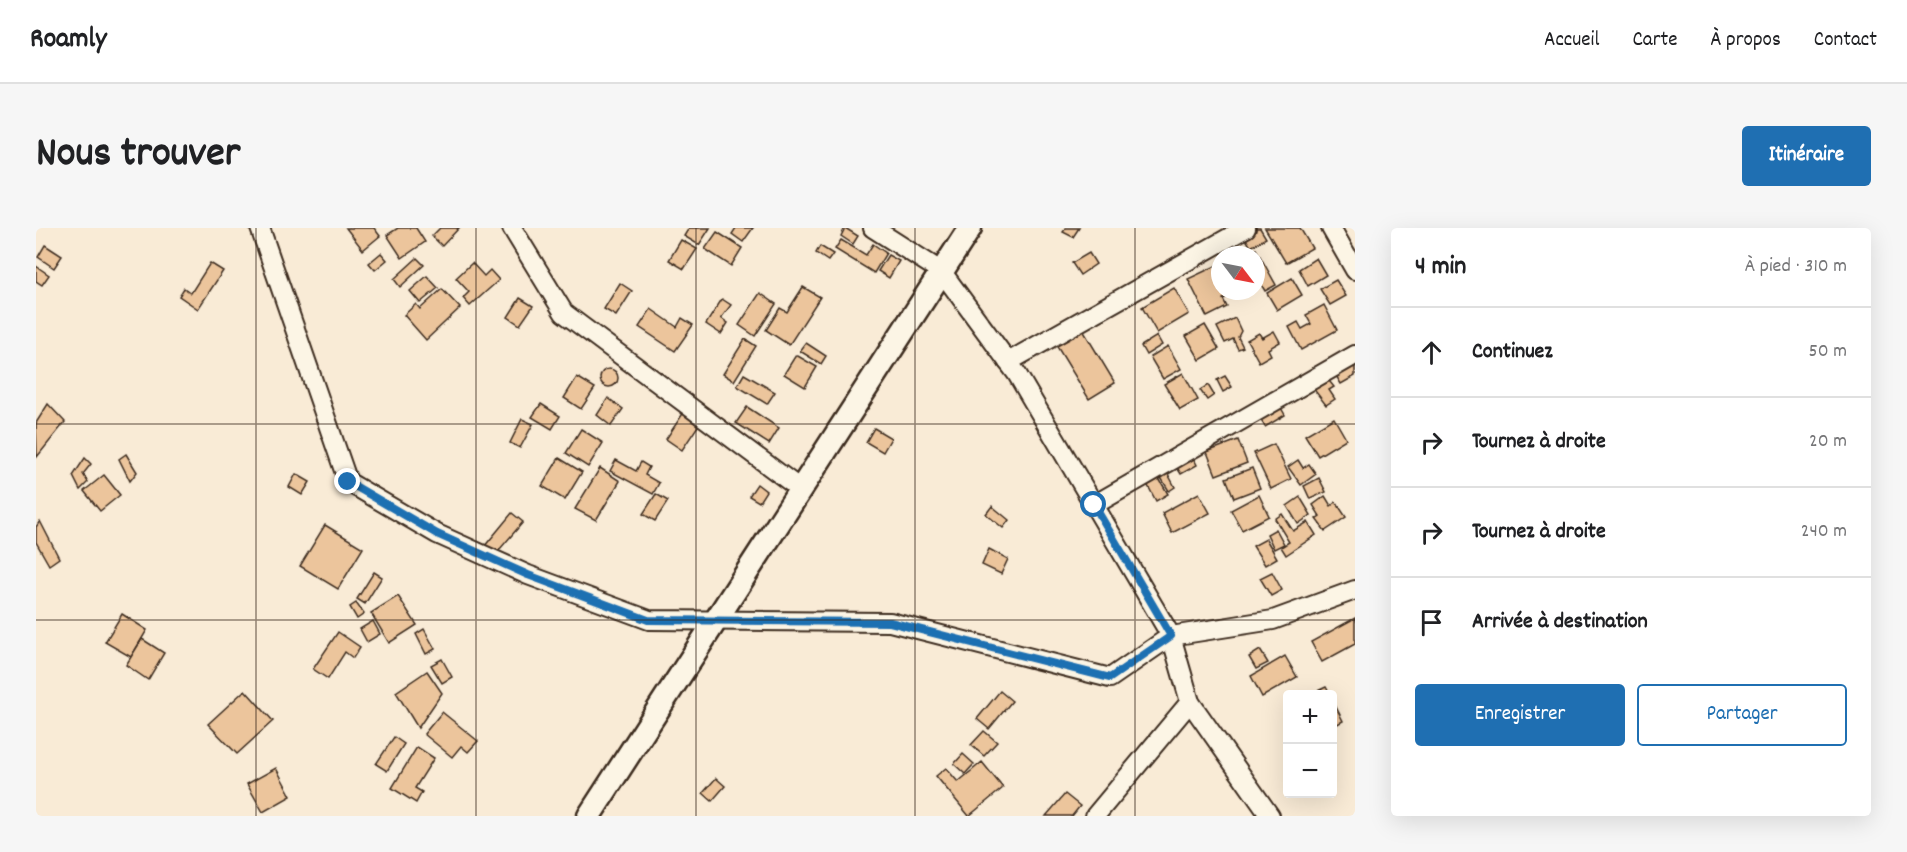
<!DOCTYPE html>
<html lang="fr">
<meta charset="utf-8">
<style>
body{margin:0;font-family:Dekko,sans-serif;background:#f6f6f6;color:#202124}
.controls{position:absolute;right:18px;bottom:18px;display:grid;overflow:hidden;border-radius:6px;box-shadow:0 6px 24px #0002}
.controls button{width:54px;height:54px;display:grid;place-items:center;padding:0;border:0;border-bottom:2px solid #e0e0e0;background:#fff;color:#202124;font:30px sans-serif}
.compass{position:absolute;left:1175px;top:18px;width:54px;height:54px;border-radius:50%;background:#fff;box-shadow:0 6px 24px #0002;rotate:122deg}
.stop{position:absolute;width:18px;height:18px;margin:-14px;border:4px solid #1f6fb2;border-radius:50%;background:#fff}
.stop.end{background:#1f6fb2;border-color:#fff;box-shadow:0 2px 6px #0008}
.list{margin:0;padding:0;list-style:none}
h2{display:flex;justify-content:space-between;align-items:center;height:78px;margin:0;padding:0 24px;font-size:26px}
h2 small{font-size:20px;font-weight:400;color:#757577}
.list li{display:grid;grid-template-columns:39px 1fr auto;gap:18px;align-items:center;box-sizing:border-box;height:90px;padding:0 24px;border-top:2px solid #e0e0e0}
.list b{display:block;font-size:22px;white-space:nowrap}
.list em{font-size:20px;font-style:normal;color:#757577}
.actions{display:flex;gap:12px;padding:18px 24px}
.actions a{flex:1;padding:14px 0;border:2px solid #1f6fb2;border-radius:6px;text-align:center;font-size:21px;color:#1f6fb2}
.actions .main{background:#1f6fb2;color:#fff}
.icon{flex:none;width:33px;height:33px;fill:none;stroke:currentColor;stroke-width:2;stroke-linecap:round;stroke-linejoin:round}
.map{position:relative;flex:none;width:1319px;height:588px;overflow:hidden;border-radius:6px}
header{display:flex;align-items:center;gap:36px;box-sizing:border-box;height:84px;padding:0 30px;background:#fff;border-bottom:2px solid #e0e0e0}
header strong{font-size:28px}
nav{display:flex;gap:33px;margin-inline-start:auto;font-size:21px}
.intro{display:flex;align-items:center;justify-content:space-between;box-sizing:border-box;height:144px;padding:0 36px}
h1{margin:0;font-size:42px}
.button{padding:15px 27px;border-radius:6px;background:#1f6fb2;color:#fff;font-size:21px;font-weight:700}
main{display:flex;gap:36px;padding:0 36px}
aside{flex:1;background:#fff;border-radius:6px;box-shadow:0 6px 24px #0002}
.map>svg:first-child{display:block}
</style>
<header>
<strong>Roamly</strong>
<nav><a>Accueil</a><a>Carte</a><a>À propos</a><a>Contact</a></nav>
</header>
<div class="intro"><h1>Nous trouver</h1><a class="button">Itinéraire</a></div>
<main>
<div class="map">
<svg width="1319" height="588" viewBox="0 0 1319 588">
<rect width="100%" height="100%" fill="#f9ebd6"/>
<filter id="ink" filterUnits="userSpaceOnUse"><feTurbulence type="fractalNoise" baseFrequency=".0167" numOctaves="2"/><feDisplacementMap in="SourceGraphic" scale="12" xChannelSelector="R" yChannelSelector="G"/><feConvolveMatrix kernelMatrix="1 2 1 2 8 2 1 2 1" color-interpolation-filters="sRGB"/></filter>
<g filter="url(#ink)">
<g fill="#ecc59c" stroke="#3b2a1e" stroke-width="1.5">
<path d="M310 0H338L344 8 327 22Z"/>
<path d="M362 0H380L389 14 366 30 351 7Z"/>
<path d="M404 0H423L406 18 396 8Z"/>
<path d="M653 0H674L663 17 648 8Z"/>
<path d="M700 0H717L707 14 696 6Z"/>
<path d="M809 0 822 8 817 16 805 8Z"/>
<path d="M1030 0H1043L1037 9 1027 4Z"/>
<path d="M1214 0H1224L1230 10 1215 19 1206 5Z"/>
<path d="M1229 0H1264L1276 20 1250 35Z"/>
<path d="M681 4 706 20 695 38 669 21Z"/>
<path d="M645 12 661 21 648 41 633 32Z"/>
<path d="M805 12 830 27 837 16 850 25 838 45 799 21Z"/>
<path d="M9 17 26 28 18 40 2 29Z"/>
<path d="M784 18 797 26 792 33 780 25Z"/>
<path d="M1220 21 1240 57 1229 63 1220 48V27H1209Z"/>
<path d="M345 25 351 32 339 42 333 35Z"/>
<path d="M1053 25 1060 36 1044 47 1036 35Z"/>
<path d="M852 27 863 33 853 50 842 43Z"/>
<path d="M381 30 388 37 364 59 358 51Z"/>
<path d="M1280 30 1290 47 1272 58 1263 41Z"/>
<path d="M174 35 187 43 162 81 143 68 148 60 155 65Z"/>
<path d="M436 35 448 48 454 42 463 52 434 78 427 70 433 64 420 50Z"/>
<path d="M1184 36V63L1202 64 1187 71 1191 79 1171 89 1152 51Z"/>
<path d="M0 38 13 47 6 57 0 53Z"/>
<path d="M391 48 402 60 384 75 374 63Z"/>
<path d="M1256 50 1266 67 1241 82 1231 65Z"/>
<path d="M1300 52 1310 68 1294 77 1284 61Z"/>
<path d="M584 55 596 63 580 88 568 81Z"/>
<path d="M767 59 784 69 753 117 730 102 744 80 751 84Z"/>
<path d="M1138 60 1153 86 1121 105 1106 79Z"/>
<path d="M406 61 424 80 390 112 368 87 380 76 384 81Z"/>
<path d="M724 65 740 76 719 108 703 97Z"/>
<path d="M484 70 497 78 484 97 472 89Z"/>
<path d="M686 71 695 77 685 90 692 95 685 106 670 96Z"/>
<path d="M1288 77 1301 102 1265 122 1253 99 1262 94 1266 101 1275 96 1270 87Z"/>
<path d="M615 81 641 99 646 90 657 97 639 123 603 99Z"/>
<path d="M1199 90 1205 103 1202 109 1207 119 1202 121 1197 111 1189 115 1181 99Z"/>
<path d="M1044 97 1079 155 1053 171 1017 112Z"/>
<path d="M1169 97 1183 121 1164 132 1150 108Z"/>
<path d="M1238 103 1244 114 1232 121 1235 127 1223 134 1211 112 1223 105 1226 110Z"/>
<path d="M1121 108 1126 117 1110 127 1105 118Z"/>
<path d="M709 111 720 118 698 153 687 146Z"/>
<path d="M770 115 790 128 785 136 764 123Z"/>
<path d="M1132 118 1145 141 1127 151 1114 129Z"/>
<path d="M760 127 781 139 769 159 748 146Z"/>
<path d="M1319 134V148L1305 156 1299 146Z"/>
<circle cx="573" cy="150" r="9"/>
<path d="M1147 145 1162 172 1144 182 1128 156Z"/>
<path d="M708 146 739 164 731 176 701 158Z"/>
<path d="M1189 148 1196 159 1187 164 1181 152Z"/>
<path d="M541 149 559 160 545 181 528 170Z"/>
<path d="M1290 149 1298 159 1293 162 1299 171 1290 177 1276 159Z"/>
<path d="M1172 157 1178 167 1171 172 1164 162Z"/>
<path d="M572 170 587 181 575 198 561 187Z"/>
<path d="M12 176 29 194 1 229 0 195Z"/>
<path d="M505 176 524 188 516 201 496 189Z"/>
<path d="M1244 178 1249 187 1229 199 1223 189Z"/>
<path d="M711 179 743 200 733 216 700 195Z"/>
<path d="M650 181 666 192 646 222 630 211Z"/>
<path d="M1298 190 1310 211 1282 228 1269 207Z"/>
<path d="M486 191 497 196 484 220 474 215Z"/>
<path d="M838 200 855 210 847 224 830 214Z"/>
<path d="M545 201 567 215 552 239 530 225Z"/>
<path d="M1202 212 1211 235 1180 247 1171 224Z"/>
<path d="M1238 216 1255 251 1235 261 1218 225Z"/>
<path d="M90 226 101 244 94 253 83 231Z"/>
<path d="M1157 229 1161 237 1145 246 1140 238Z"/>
<path d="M49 230 55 236 47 246 52 254 44 262 37 248Z"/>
<path d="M523 230 546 244 529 272 506 258Z"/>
<path d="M580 232 600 243 605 234 613 239 609 247 623 255 617 266 574 243Z"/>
<path d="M1262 232 1267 240 1273 236 1280 246 1265 257 1252 239Z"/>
<path d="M564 240 584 253 560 292 539 281Z"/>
<path d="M1216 240 1224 260 1198 270 1190 250Z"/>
<path d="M1131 244 1139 259 1133 263 1124 248Z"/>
<path d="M260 246 274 254 266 267 253 259Z"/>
<path d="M68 247 84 267 64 283 48 263Z"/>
<path d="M1121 247 1132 266 1120 273 1110 254Z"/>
<path d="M1283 250 1290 264 1274 271 1268 258Z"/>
<path d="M721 256 730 263 723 274 713 268Z"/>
<path d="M1163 265 1174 285 1136 305 1126 285Z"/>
<path d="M620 266 632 273 619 293 607 286Z"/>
<path d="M1223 267 1233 288 1206 302 1195 282Z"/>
<path d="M1289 268 1295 278 1300 274 1310 289 1289 303 1280 291 1284 288 1277 277Z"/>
<path d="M1264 269 1275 287 1262 296 1251 278Z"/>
<path d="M956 278 973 292 967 300 950 286Z"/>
<path d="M476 285 487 294 458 328 448 319Z"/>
<path d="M1246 286 1257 303 1272 294 1280 307 1250 327 1245 319 1253 314 1239 291Z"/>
<path d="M4 293 23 330 13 337 0 314V299Z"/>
<path d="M289 297 327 320 302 361 264 338Z"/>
<path d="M1240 301 1248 316 1238 321 1231 306Z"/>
<path d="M1230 311 1241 330 1229 337 1217 318Z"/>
<path d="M953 321 972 331 965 346 946 337Z"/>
<path d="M338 344 346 349 329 376 321 371Z"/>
<path d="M1236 344 1246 362 1235 368 1224 350Z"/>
<path d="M362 368 381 397 353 415 335 385Z"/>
<path d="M320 375 328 386 321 391 314 379Z"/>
<path d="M86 386 111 402 95 429 69 414Z"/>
<path d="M1319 390V416L1286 434 1275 414Z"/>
<path d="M337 393 344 406 331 414 324 401Z"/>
<path d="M388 401 399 421 390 426 380 406Z"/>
<path d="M302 404 324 419 317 430 309 424 292 451 277 441Z"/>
<path d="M106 411 128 425 112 452 90 437Z"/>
<path d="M1224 422 1232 435 1220 441 1213 429Z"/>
<path d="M1249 428 1261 449 1226 469 1215 448Z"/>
<path d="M406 431 416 449 406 455 395 437Z"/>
<path d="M391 443 406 465 382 500 360 464Z"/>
<path d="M1290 459 1294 466H1275Z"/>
<path d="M209 462 237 493 201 526 172 496Z"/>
<path d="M964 463 976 473 953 501 941 491Z"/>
<path d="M1296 471 1307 493 1296 499Z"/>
<path d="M406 484 442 513 432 524 425 518 416 529 388 506Z"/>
<path d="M948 503 961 514 948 528 935 517Z"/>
<path d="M358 509 368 516 351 543 340 536Z"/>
<path d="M381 519 398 530 379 560 386 564 380 575 356 560Z"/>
<path d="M927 526 938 536 929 546 918 536Z"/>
<path d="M946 534 967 560 933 588 900 548 910 540 922 554Z"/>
<path d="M240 540 255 568 227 584 211 556Z"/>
<path d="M680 550 689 558 676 573 667 565Z"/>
<path d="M1029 566 1044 578 1036 588H1010Z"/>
</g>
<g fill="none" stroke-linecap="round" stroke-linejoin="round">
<defs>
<g id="minor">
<path d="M224 0 312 254 401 306 492 347 613 392 854 394 1074 450 1135 408 1237 392 1319 362"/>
<path d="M476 0 528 85 764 261"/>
<path d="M837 0 906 44 981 146 1135 408 1154 474 1234 588"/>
<path d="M1295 0 1319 42"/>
<path d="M972 134 1210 0"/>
<path d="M1058 277 1319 127"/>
<path d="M1059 588 1154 474"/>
</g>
<path id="tertiary" d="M553 588 934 0"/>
</defs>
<use href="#minor" stroke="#3b2a1e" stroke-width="22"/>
<use href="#tertiary" stroke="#3b2a1e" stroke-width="27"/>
<use href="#minor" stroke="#fcf5e5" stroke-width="18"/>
<use href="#tertiary" stroke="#fcf5e5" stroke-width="22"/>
</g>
</g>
<g fill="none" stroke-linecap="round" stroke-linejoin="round" filter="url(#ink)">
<path stroke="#1f6fb2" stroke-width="8" d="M312 254 401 306 492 347 612 392 854 394 1074 450 1135 408 1058 277"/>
</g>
<path fill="none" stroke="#3b2a1e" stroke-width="1.5" stroke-opacity="0.55" d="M220 0V588M440 0V588M660 0V588M879 0V588M1099 0V588M0 196H1319M0 392H1319"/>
</svg>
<div class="controls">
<button>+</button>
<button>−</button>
</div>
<svg class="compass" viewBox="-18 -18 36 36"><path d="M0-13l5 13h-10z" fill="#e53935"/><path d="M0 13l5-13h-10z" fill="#757577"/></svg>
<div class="stop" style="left:1058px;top:277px"></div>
<div class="stop end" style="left:312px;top:254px"></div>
</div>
<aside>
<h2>4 min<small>À pied · 310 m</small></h2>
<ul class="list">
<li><svg class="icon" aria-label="ahead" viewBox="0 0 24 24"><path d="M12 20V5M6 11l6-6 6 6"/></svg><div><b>Continuez</b></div><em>50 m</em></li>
<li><svg class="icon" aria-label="right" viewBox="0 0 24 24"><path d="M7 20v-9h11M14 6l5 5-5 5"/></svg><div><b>Tournez à droite</b></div><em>20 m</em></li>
<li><svg class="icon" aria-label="right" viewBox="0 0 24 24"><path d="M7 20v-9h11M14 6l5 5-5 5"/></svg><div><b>Tournez à droite</b></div><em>240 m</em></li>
<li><svg class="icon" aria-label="arrive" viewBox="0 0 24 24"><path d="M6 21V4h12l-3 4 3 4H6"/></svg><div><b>Arrivée à destination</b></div></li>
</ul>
<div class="actions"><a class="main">Enregistrer</a><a>Partager</a></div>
</aside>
</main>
